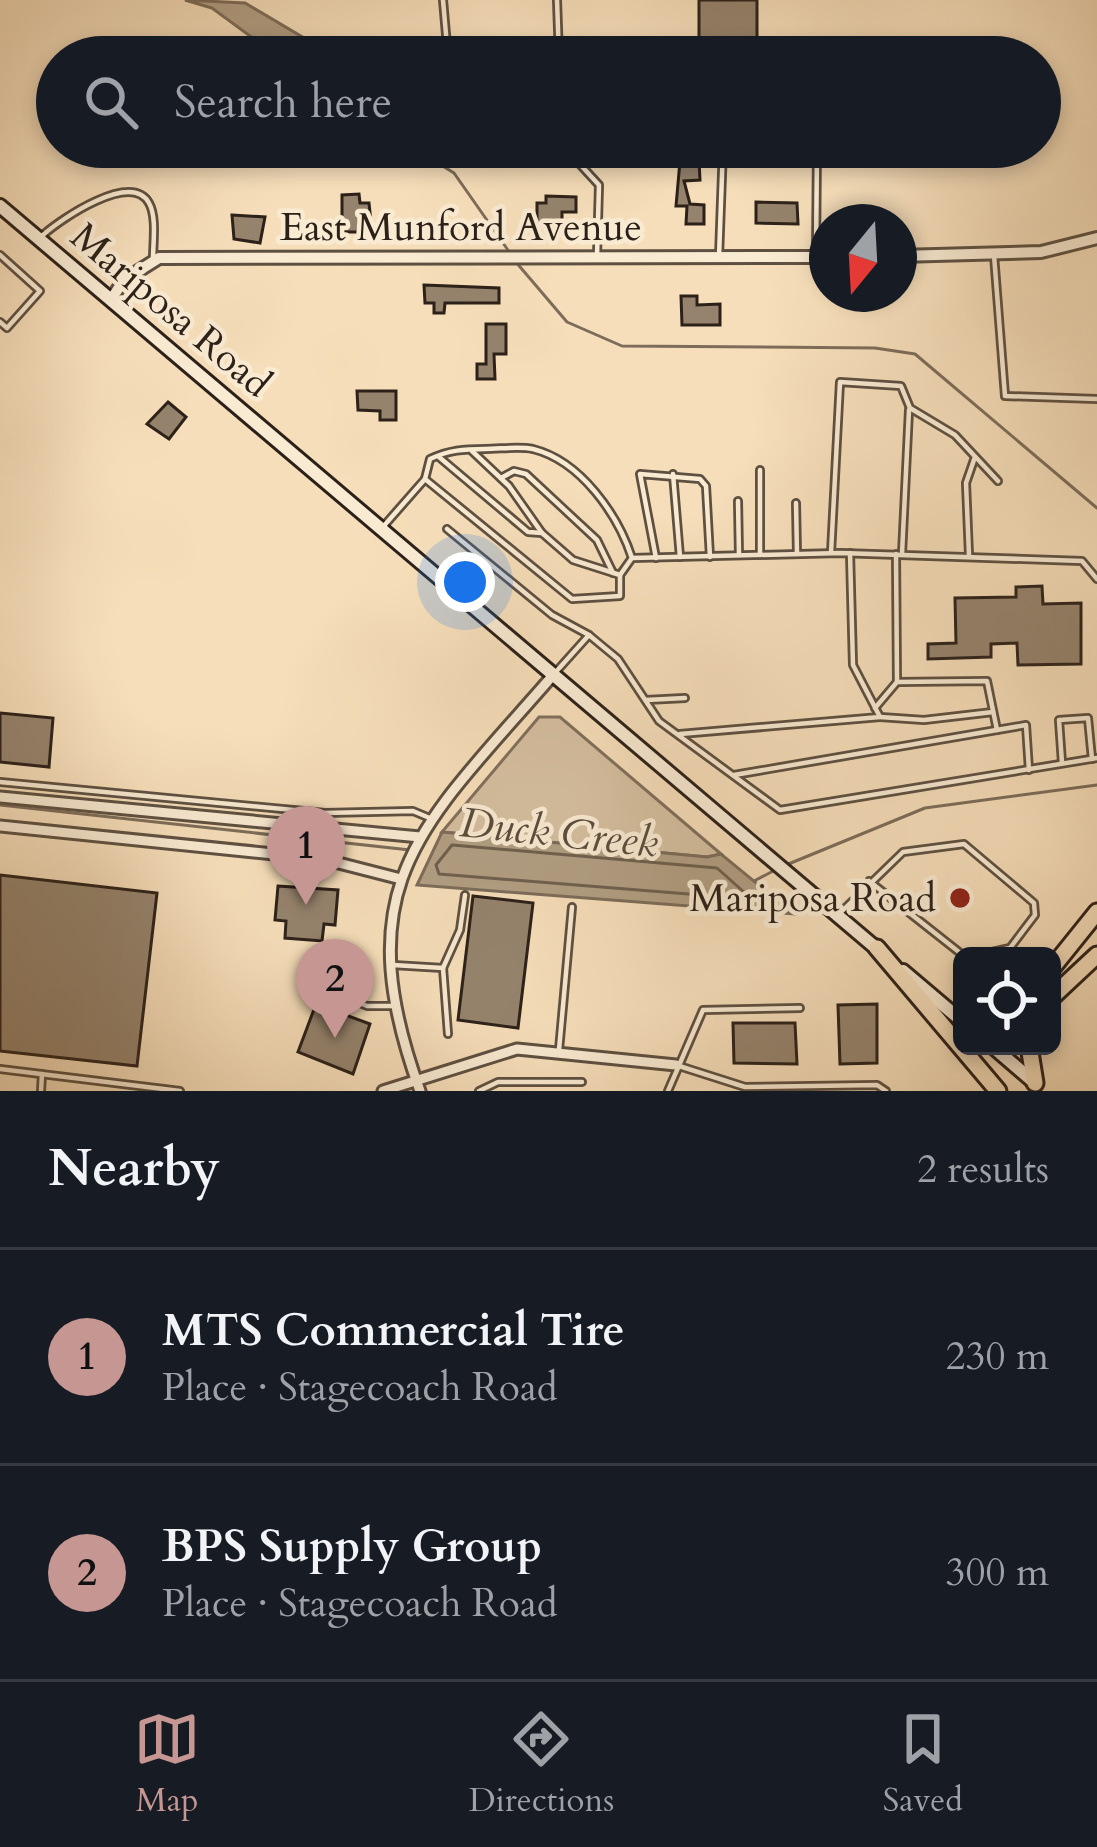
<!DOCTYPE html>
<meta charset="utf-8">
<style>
body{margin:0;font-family:Cardo,serif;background:#20242c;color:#f1f3f6}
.controls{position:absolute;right:36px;bottom:36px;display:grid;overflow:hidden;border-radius:18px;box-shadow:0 6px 18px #0003}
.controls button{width:108px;height:108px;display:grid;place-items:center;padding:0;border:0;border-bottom:3px solid #363941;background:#171b24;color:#f1f3f6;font:60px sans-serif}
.compass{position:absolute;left:809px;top:204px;width:108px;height:108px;border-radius:50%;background:#171b24;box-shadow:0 6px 18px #0003;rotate:198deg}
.you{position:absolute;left:465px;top:582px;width:42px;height:42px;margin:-30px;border:9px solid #fff;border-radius:50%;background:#1a73e8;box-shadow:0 0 0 18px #1a73e833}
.badge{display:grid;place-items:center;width:78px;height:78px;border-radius:50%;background:#c59692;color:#111;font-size:39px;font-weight:700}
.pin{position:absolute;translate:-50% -99px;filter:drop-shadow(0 3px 6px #0008)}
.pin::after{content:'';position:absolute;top:63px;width:42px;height:36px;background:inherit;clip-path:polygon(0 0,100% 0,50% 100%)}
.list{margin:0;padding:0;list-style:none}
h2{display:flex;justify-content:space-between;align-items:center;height:156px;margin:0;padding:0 48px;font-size:51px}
h2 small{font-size:39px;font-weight:400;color:#9ea1a6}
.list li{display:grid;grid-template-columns:78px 1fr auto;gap:36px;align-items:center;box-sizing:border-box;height:216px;padding:0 48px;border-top:3px solid #363941}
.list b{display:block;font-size:45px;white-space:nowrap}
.list p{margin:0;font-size:39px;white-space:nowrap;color:#9ea1a6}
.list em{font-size:39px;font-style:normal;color:#9ea1a6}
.icon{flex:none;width:66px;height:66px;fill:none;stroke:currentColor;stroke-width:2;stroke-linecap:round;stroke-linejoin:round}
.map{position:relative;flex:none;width:1097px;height:1091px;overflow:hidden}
.search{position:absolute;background:#171b24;box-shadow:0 6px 18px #0003;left:36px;right:36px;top:36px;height:132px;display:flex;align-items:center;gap:30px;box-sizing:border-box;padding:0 42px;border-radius:66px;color:#9ea1a6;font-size:45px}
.sheet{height:588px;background:#171b24}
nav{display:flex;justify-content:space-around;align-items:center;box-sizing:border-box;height:168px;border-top:3px solid #363941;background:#171b24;font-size:33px;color:#9ea1a6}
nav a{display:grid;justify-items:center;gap:6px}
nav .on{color:#c59692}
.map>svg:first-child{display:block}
</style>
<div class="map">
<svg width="1097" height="1091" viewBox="0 0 1097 1091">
<rect width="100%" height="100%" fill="#f6deba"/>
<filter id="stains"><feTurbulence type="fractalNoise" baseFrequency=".00167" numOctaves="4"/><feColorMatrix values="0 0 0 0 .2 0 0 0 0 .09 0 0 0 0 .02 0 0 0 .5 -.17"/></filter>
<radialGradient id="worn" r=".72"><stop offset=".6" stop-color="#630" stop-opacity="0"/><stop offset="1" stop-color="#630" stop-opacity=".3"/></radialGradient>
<path fill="#d4be9f" stroke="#80705c" stroke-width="3" d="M539 717H560L721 854 707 857 442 832Z"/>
<g fill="#b19e83" stroke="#7c6c59" stroke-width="3">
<path d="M185 0 245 3 304 38 265 47 212 8Z"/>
<path d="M442 832 707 857 721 854 794 914 417 885Z"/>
</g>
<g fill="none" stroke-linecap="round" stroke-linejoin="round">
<path stroke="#6e604e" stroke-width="3" d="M452 845 717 868 745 893 738 898 439 874 436 865Z"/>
<g stroke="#7c6c59" stroke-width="3">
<path d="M270 42 273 57"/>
<path d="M412 147 454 173 510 253"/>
<path d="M515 261 567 322 622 346 875 348 915 354 1097 508"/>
<path d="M0 805 410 850"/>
<path d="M786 865 925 808 1097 785"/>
<path d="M754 881 777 869"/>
</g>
</g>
<g fill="#95836d" stroke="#2c2119" stroke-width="3">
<path d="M699 0H757V46L699 45Z"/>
<path d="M699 160 700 180 684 181 690 204 704 205V224H686L687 206H676L680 161Z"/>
<path d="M359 194 360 203H369L371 222H359L358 232H342V195Z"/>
<path d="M546 196 576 197V212H562V223L537 226V203H546Z"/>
<path d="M756 202 797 203 798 224 756 223Z"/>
<path d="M232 215 265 217 260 243 234 239Z"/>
<path d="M424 285 499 288V303H445L444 313H434V303H425Z"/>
<path d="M681 296H697V305L720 304V325H682Z"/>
<path d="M486 324H506V354H494L495 379H477V364H486Z"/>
<path d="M357 391H396V420H380V411L358 410Z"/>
<path d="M168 402 186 417 169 439 147 424Z"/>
<path d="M1042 586 1043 604 1081 603V664L1018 665 1017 643 991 644V657L928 659V644L956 643 955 598 1016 597V587Z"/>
<path d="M0 713 53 718 49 767 0 762Z"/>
<path d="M0 875 157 893 137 1066 0 1051Z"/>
<path d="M278 886 338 890 335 925 324 924 322 941 285 938 286 921 275 920Z"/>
<path d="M473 896 533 903 518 1028 458 1020Z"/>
<path d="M316 1004 370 1024 353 1074 298 1052Z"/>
<path d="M877 1004V1063L840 1064 838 1005Z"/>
<path d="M733 1023H795L797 1064 734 1063Z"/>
</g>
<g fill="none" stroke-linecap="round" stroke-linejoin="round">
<defs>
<g id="service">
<path d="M443 0 448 57"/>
<path d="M557 0 559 57"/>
<path d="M564 147 599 185 597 256"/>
<path d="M43 235C61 219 131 171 149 203 157 217 153 243 153 259"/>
<path d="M0 255 40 291 7 328 0 322"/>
<path d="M994 255 1005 396 1097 399"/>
<path d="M719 257 723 147"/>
<path d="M816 257 817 147"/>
<path d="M472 451 509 486 542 533"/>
<path d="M439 457 528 532 542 533 573 560 620 575"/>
<path d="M760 470V555"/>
<path d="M673 474 680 557"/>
<path d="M501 478 514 471 526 474 597 540 613 573"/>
<path d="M425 479 430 459C449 450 464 449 485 449 500 449 519 446 533 449 581 461 618 515 632 558"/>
<path d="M738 501 739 555"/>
<path d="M796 503 797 554"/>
<path d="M382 528 425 479 572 599 620 596V575L632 558 841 553 1082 561 1097 579"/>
<path d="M447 529 552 615 589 635"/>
<path d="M831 553 840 382 901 386 910 408 955 435 998 481"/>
<path d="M896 554 897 682 987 681 997 730"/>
<path d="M902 554 909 410"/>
<path d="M969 555 966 483 975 457"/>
<path d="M656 558 640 474 700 479 706 486 710 557"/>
<path d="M554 674 589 635 618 659 659 721 780 810 1097 758"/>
<path d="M646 700 685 698"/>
<path d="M875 708 897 682"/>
<path d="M880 717 924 720 993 712"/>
<path d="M680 734 880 717 853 665 850 553"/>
<path d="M1062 763 1059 720 1088 718 1092 759"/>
<path d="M734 775 1026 725 1029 770"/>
<path d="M0 782 325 813 413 811 432 819"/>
<path d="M869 881 964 956"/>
<path d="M838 915 903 852 964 844 1034 903 1035 915 1010 948 974 956"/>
<path d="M393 965 443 968 448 1034"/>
<path d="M443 968 460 930 465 895"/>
<path d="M326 989 367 1006H393"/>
<path d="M559 1050 572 907"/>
<path d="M676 1065 745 1087 877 1085 886 1091"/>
<path d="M0 1069 180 1091"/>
<path d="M41 1091 42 1074"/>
<path d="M479 1091 498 1082H582"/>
<path d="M668 1091 703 1010 800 1008"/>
</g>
<g id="minor">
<path d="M0 797 420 837"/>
<path d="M0 826 323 859 401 879"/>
<path d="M383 1091 517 1049 676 1065"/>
<path d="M420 1091C344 881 423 825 554 674"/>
</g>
<g id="tertiary">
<path d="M899 256 1041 252 1097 238"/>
<path d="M112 298 124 280 159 258 827 257"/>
</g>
<g id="secondary">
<path d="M0 206 883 954"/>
<path d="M903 971 962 1021"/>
<path d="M992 1046 1035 1083"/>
</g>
<g id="motorway">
<path d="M877 948 998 1091"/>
<path d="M1052 968 1097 912"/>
<path d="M1052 997 1097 955"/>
<path d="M1029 1046 1035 1083"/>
</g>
</defs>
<use href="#service" stroke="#5e5041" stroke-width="10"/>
<use href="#minor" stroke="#5e5041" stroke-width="15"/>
<use href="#tertiary" stroke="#5e5041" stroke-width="16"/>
<use href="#secondary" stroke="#2c2119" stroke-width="18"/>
<use href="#motorway" stroke="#2c2119" stroke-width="21"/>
<use href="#service" stroke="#f9ead2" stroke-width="4.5"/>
<use href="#minor" stroke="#f9ead2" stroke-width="9"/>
<use href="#tertiary" stroke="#f9ead2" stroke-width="10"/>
<use href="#secondary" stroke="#f9ead2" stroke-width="12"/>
<use href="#motorway" stroke="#f6deba" stroke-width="15"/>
</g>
<circle fill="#8f2418" stroke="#f9ead2" stroke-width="4.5" cx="960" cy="898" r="12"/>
<g text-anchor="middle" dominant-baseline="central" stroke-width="9" stroke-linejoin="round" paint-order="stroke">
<g font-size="39" fill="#2c2119" stroke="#f9ead2">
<text x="461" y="227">East Munford Avenue</text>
<text transform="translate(171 310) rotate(40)">Mariposa Road</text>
</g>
<g font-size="39" fill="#2c2119" stroke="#f9ead2" text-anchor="end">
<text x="936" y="898">Mariposa Road</text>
</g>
<g font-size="42" font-style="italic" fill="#5b4d3e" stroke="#f9ead2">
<text transform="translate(559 833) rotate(6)">Duck Creek</text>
</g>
</g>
<rect width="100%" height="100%" filter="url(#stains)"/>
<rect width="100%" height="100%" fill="url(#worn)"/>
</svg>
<div class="controls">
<button><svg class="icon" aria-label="locate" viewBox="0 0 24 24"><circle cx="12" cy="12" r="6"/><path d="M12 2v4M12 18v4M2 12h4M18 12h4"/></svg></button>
</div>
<svg class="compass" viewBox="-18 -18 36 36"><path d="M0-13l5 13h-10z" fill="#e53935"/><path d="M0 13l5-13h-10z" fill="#9ea1a6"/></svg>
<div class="you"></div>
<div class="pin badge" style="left:306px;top:905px">1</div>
<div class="pin badge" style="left:335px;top:1038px">2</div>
<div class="search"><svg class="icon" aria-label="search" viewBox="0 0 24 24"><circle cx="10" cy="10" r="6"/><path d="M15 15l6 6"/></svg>Search here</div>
</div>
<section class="sheet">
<h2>Nearby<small>2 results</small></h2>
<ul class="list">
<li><span class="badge">1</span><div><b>MTS Commercial Tire</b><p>Place · Stagecoach Road</p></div><em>230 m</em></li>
<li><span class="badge">2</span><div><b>BPS Supply Group</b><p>Place · Stagecoach Road</p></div><em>300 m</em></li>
</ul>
</section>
<nav>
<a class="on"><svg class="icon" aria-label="map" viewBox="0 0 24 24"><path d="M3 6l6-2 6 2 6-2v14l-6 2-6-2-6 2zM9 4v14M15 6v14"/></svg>Map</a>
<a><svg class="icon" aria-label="directions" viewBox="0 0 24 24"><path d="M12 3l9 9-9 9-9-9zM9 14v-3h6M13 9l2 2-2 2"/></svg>Directions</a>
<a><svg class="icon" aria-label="saved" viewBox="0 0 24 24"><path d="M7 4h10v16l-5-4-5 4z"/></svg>Saved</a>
</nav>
